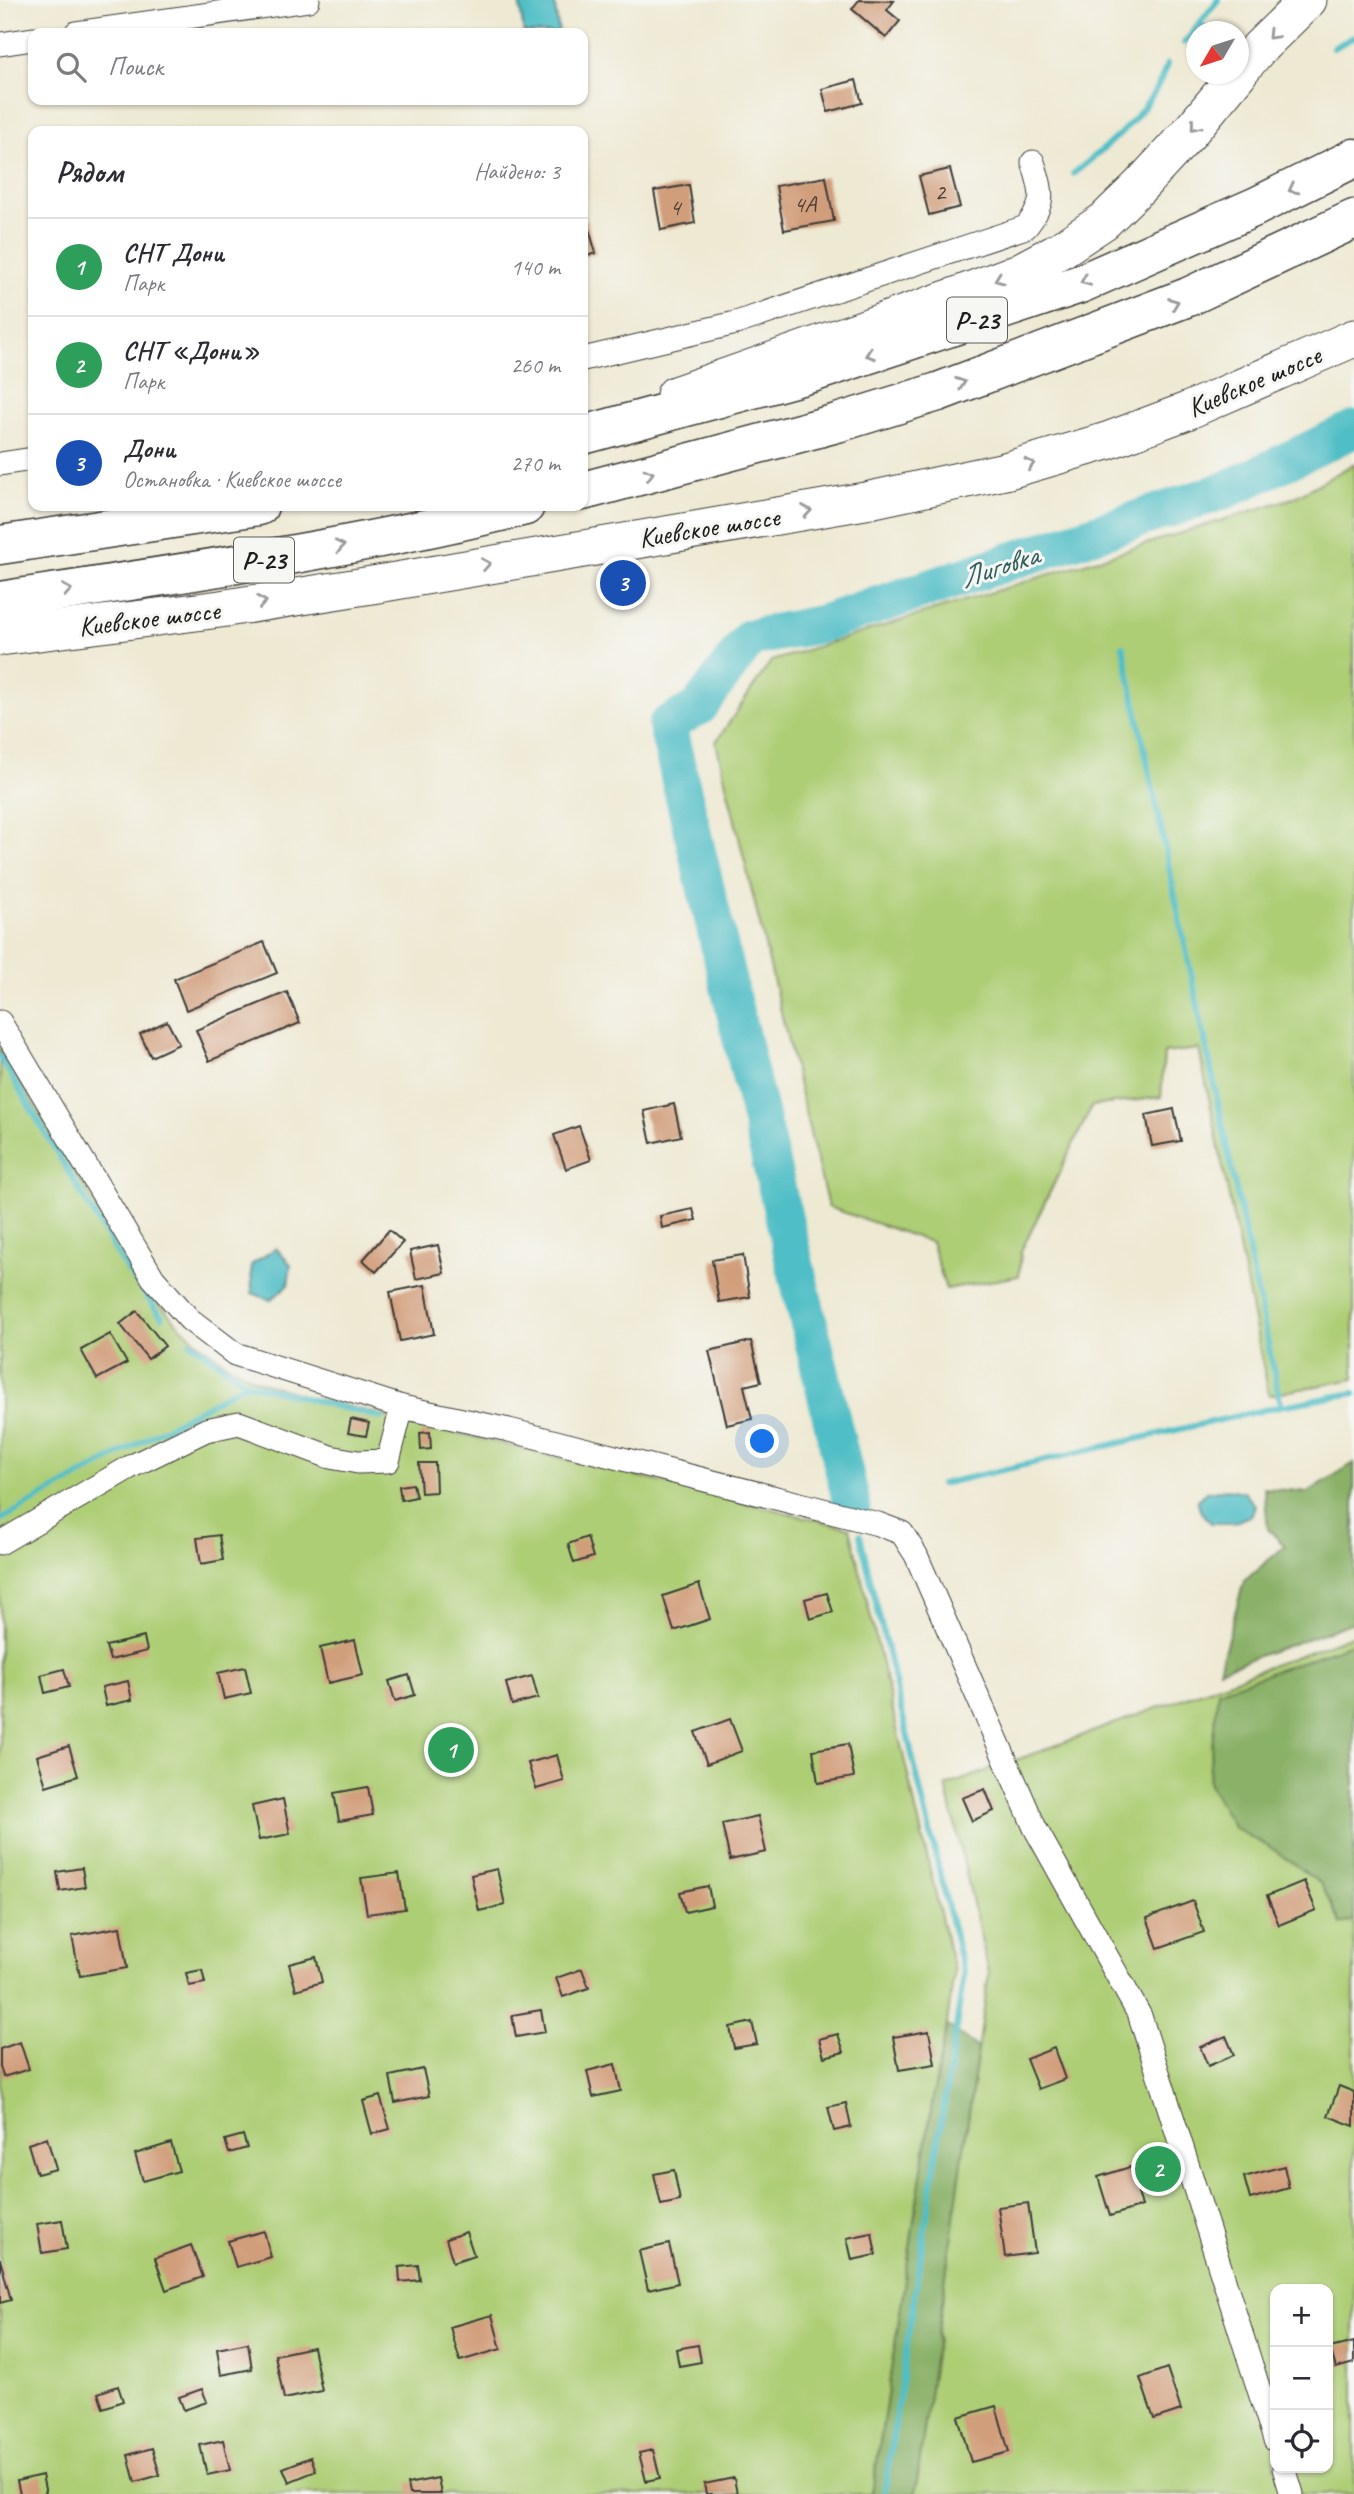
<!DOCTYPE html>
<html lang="ru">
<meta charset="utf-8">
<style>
body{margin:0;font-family:Caveat,sans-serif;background:#f7f7f7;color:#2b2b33}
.controls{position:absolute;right:21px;bottom:21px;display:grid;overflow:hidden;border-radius:14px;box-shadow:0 2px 5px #0004}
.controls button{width:63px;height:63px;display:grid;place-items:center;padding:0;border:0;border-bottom:2px solid #e1e1e2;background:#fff;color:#2b2b33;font:35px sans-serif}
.compass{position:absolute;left:1186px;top:21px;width:63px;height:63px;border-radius:50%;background:#fff;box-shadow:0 2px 5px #0004;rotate:231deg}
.you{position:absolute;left:763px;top:1442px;width:24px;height:24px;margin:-18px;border:5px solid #fff;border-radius:50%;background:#1a73e8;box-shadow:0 0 0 10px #1a73e833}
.badge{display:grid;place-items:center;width:46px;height:46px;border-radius:50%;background:#1f6fb2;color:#fff;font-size:23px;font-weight:700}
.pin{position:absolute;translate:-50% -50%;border:4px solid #fff;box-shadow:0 2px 7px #0006}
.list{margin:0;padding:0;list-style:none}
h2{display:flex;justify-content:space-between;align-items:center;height:91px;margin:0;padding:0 28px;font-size:30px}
h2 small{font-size:23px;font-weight:400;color:#7c7c81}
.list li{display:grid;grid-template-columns:46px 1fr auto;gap:21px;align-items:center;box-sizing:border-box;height:98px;padding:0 28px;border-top:2px solid #e1e1e2}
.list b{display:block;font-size:26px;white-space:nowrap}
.list p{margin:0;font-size:23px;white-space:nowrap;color:#7c7c81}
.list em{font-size:23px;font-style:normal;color:#7c7c81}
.icon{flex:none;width:38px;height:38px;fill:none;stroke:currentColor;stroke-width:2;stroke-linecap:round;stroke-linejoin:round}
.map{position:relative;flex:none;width:1354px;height:2494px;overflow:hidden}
.search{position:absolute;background:#fff;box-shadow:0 2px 5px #0004;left:28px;top:28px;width:560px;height:77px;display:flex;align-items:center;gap:18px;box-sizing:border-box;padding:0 24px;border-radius:14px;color:#7c7c81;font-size:26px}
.panel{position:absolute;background:#fff;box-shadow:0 2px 5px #0004;left:28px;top:126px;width:560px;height:385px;border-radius:14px}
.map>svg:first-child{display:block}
</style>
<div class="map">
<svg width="1354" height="2494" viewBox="0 0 1354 2494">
<rect width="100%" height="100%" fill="#f6f6f2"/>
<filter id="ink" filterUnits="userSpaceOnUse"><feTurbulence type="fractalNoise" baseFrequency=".0143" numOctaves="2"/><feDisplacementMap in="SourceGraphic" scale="14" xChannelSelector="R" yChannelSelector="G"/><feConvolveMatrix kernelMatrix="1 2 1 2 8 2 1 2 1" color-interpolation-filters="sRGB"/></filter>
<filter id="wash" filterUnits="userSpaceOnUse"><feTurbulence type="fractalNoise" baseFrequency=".00686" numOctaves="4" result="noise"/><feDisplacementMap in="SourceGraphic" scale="28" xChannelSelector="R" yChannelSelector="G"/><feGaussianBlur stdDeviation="1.57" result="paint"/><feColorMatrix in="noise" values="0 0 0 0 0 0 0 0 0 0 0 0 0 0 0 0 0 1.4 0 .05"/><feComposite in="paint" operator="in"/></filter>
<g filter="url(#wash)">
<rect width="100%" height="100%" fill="#eee9d3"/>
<g fill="#aece76" stroke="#657549" stroke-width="2" fill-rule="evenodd">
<path d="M1354 464V1379L1269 1395 1199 1049 1164 1053 1161 1097 1092 1106 1021 1251 1019 1276 946 1289 931 1242 828 1207 716 742 771 661 1293 498Z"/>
<path d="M0 1049 140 1277C168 1319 203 1352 248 1376 265 1385 287 1389 305 1396L850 1528 954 1972 947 2025 936 2079 872 2494H0Z"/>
<path d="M1354 1635V2494H915L989 1973 946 1786ZM1275 2289H1328V2468H1275Z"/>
</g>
<g fill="#8ab167" stroke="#536642" stroke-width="2">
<path d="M1354 1463V1622L1219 1670 1244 1581 1285 1546 1268 1529 1264 1488 1308 1492Z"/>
<path d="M1354 1643V1920L1341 1924 1321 1884 1273 1849 1234 1828 1208 1782 1218 1691Z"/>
<path d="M947 2025 978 2048 915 2494H872L936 2079Z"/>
</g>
<g fill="#4fbec6" stroke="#366d71" stroke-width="2">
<path d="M519 0H554L559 33H524Z"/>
<path d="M276 1248 291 1265 288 1285 271 1300 252 1293 251 1265Z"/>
<path d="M1227 1489 1244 1492 1255 1505 1252 1515 1233 1523H1211L1201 1512 1197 1500 1206 1492Z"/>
</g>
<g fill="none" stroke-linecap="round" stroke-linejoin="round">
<g stroke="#4fbec6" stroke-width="6">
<path d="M1199 23 1210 32"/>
<path d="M1184 43 1218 0"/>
<path d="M1333 48 1354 37"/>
<path d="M1073 174C1109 145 1153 110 1167 64"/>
<path d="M1123 646 1281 1406"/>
<path d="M0 1057 127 1270 162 1317"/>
<path d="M190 1342 247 1383 382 1418"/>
<path d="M941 1484 1281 1406 1354 1393"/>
<path d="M0 1520 247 1383"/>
<path d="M860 1535 964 1975 884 2494"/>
</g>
<path stroke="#4fbec6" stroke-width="38" d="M852 1505 667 725 699 707 750 638 821 624 1226 490 1354 429"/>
</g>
<g id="blocks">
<g fill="#d19e7b">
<path d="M859 0 894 1 887 10 900 21 886 38 852 9Z"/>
<path d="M856 80 862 103 828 112 822 89Z"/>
<path d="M950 169 960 207 929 215 919 176Z"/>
<path d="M826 177 834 221 784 230 776 186Z"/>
<path d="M689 185 695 223 661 230 654 191Z"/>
<path d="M583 209 596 253 583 257Z"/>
<path d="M264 942 277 973 186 1010 174 979Z"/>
<path d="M287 992 300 1023 209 1061 196 1030Z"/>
<path d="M167 1021 179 1044 151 1057 140 1034Z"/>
<path d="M674 1104 681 1136 651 1143 644 1111Z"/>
<path d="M1174 1109 1181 1141 1152 1146 1146 1115Z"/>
<path d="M579 1126 591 1160 566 1169 554 1135Z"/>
<path d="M693 1209 696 1220 662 1228 660 1216Z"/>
<path d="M389 1230 403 1242 376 1272 363 1260Z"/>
<path d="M438 1245 444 1273 416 1279 410 1251Z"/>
<path d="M743 1255 750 1297 719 1302 712 1260Z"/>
<path d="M425 1285 434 1334 400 1341 390 1292Z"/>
<path d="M137 1311 165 1346 148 1359 120 1324Z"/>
<path d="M110 1334 127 1363 97 1379 81 1350Z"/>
<path d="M751 1341 761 1382 744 1386 752 1419 727 1425 709 1351Z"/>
<path d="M351 1419 369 1423 366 1436 348 1433Z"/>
<path d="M430 1432 431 1449 421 1450 420 1433Z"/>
<path d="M419 1463H435L436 1492 421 1493Z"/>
<path d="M413 1484 416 1497 401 1500 399 1486Z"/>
<path d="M219 1535 223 1560 201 1564 197 1538Z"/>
<path d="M587 1537 593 1557 574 1563 568 1544Z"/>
<path d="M699 1584 710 1619 674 1631 663 1596Z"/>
<path d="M827 1593 833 1612 810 1619 805 1599Z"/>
<path d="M144 1637 147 1651 110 1660 106 1646Z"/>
<path d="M355 1640 363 1675 328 1683 320 1648Z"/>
<path d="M245 1667 251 1693 224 1699 218 1673Z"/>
<path d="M64 1669 69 1687 45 1693 41 1675Z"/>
<path d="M409 1675 415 1695 395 1701 389 1681Z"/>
<path d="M532 1676 538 1698 512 1705 506 1683Z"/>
<path d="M128 1681 132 1700 106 1706 102 1687Z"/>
<path d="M730 1719 742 1751 707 1764 695 1732Z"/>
<path d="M848 1744 854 1777 818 1783 813 1750Z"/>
<path d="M69 1746 78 1776 46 1786 37 1756Z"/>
<path d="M557 1755 564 1781 536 1789 528 1763Z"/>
<path d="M368 1787 373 1815 339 1821 334 1793Z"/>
<path d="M985 1789 994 1811 972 1821 962 1798Z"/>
<path d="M283 1799 290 1834 259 1840 252 1806Z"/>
<path d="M758 1816 766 1852 730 1860 722 1824Z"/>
<path d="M82 1868 85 1887 60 1891 57 1872Z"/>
<path d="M497 1869 505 1905 479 1911 471 1875Z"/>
<path d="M399 1873 405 1909 367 1914 361 1878Z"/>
<path d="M1304 1881 1316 1910 1279 1925 1267 1896Z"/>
<path d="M708 1886 712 1906 685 1912 680 1892Z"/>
<path d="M1193 1901 1204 1932 1158 1948 1147 1918Z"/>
<path d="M120 1927 127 1968 80 1976 72 1936Z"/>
<path d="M316 1957 322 1982 296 1990 289 1964Z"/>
<path d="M582 1969 589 1988 563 1997 556 1978Z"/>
<path d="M202 1970 205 1983 189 1986 186 1973Z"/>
<path d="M541 2010 545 2032 516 2037 512 2015Z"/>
<path d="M752 2022 757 2044 734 2048 730 2027Z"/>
<path d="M929 2031 935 2064 899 2070 893 2037Z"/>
<path d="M838 2034 844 2052 824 2057 819 2039Z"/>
<path d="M1226 2036 1234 2055 1208 2066 1200 2047Z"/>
<path d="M20 2042 29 2069 3 2077 0 2066V2049Z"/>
<path d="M1054 2048 1065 2079 1038 2089 1026 2059Z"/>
<path d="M615 2064 621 2091 593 2097 587 2071Z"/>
<path d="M423 2069 429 2096 395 2103 390 2076Z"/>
<path d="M1339 2086 1354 2092V2126L1328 2116Z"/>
<path d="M380 2096 390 2129 372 2134 363 2101Z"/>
<path d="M846 2103 851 2127 834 2131 828 2107Z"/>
<path d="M243 2135 247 2148 229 2153 225 2140Z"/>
<path d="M47 2138 56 2169 37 2174 28 2144Z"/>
<path d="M171 2143 179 2171 143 2181 135 2154Z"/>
<path d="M1284 2166 1289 2188 1250 2199 1244 2177Z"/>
<path d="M1130 2167 1142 2206 1110 2216 1098 2177Z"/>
<path d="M674 2170 680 2201 661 2205 654 2174Z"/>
<path d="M1028 2203 1035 2253 1005 2257 998 2207Z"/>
<path d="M62 2220 67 2249 42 2253 37 2224Z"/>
<path d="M264 2231 271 2257 236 2267 228 2241Z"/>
<path d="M466 2232 474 2255 453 2262 446 2239Z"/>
<path d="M872 2233 876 2255 852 2260 847 2238Z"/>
<path d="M669 2244 678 2283 648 2290 639 2251Z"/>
<path d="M191 2245 203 2277 166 2290 155 2258Z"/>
<path d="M0 2259 11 2300 0 2303Z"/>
<path d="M418 2265 420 2280 400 2282 399 2267Z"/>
<path d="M492 2315 501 2349 460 2361 450 2327Z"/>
<path d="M1354 2342V2363L1336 2368 1330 2348Z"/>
<path d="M248 2343 252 2369 221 2375 217 2349Z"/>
<path d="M698 2345 701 2362 679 2366 676 2349Z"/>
<path d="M313 2347 322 2391 284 2399 275 2355Z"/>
<path d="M1167 2368 1181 2410 1154 2419 1140 2378Z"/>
<path d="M118 2386 123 2401 103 2408 98 2393Z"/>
<path d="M202 2389 207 2402 184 2410 179 2397Z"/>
<path d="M996 2406 1009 2452 971 2462 958 2417Z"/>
<path d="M223 2440 230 2470 207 2475 200 2445Z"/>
<path d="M152 2448 160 2475 135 2482 128 2455Z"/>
<path d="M653 2450 660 2478 646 2481 639 2453Z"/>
<path d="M311 2457 316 2471 289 2482 283 2468Z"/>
<path d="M42 2475 46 2494H20L17 2481Z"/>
<path d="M438 2478 441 2494H409L407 2484Z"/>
<path d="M734 2478 737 2494H706L704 2484Z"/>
</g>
</g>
</g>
<g filter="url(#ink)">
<use href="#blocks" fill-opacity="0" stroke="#3c3b37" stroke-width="2"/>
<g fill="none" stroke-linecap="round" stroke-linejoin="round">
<defs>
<g id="street">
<path d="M76 33 308 0"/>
<path d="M0 44 33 39"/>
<path d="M583 359 736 323 1026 227C1047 201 1042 192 1033 162"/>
<path d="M0 464 33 459"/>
<path d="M0 1022 153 1278 189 1319 235 1354 402 1407 509 1430 878 1524 902 1533 916 1555 1035 1828 1140 2016 1275 2440"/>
<path d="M0 1543 130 1467 206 1430 239 1423 330 1457 358 1462 388 1461 402 1407"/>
<path d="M1284 2468 1292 2494"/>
</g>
<g id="primary">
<path d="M1238 73 1259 48 1308 0"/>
<path d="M675 395 956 296 1019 272 1062 249 1104 221 1139 187 1188 134 1238 74"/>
<path d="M0 637 220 609 378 584 865 501 1005 471 1107 441 1187 411 1354 338"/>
</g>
<g id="highway">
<path d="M583 435 812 373 1080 284 1255 207 1354 158"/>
<path d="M583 491 837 423 938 392 1188 297 1354 219"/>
<path d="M0 545 259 506"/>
<path d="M0 601C176 574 352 549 525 506"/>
</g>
</defs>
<use href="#street" stroke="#3c3b37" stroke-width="25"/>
<use href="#primary" stroke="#3c3b37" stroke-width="39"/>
<use href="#highway" stroke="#3c3b37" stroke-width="41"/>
<use href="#street" stroke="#fff" stroke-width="23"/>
<use href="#primary" stroke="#fff" stroke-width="37"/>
<use href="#highway" stroke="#fff" stroke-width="38"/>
</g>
<defs><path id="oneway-chevron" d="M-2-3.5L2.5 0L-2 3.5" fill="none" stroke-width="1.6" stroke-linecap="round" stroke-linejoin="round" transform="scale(1.75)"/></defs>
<g stroke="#999">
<use href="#oneway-chevron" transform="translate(1272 35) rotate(134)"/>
<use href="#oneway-chevron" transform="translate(1195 126) rotate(130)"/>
<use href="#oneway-chevron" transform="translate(1293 189) rotate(153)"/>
<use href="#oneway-chevron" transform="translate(999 279) rotate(159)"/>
<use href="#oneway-chevron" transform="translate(1085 281) rotate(157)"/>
<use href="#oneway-chevron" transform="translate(1174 303) rotate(-21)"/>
<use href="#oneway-chevron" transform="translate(870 354) rotate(162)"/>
<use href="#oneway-chevron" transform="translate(961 383) rotate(-20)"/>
<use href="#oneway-chevron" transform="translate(1030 464) rotate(-17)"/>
<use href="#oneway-chevron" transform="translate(649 474) rotate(-16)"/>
<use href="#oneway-chevron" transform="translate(807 511) rotate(-9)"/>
<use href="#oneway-chevron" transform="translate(340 546) rotate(-12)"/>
<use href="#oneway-chevron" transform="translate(486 564) rotate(-10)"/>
<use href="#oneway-chevron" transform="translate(67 590) rotate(-9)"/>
<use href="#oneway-chevron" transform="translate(262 602) rotate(-9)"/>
</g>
</g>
<g text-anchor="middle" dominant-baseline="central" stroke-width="6" stroke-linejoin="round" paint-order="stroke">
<g font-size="24" fill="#493c34">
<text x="940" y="192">2</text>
<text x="805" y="204">4А</text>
<text x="675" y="207">4</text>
</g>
<g fill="#f6f6f2" stroke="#5d5d5c" stroke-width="2">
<rect x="947" y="297.5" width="60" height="45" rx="5"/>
<rect x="234" y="537.5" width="60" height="45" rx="5"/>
</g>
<g font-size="26" font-weight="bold" fill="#1c1c1c">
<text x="977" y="320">Р-23</text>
<text x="264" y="560">Р-23</text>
</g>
<g font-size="28" fill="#1c1c1c" stroke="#f6f6f2">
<text transform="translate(1254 381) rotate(-23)">Киевское шоссе</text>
<text transform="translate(709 527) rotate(-9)">Киевское шоссе</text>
<text transform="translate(149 618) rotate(-7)">Киевское шоссе</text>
</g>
<g font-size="30" font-style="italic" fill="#305d60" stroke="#f6f6f2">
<text transform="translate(999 566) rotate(-18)">Лиговка</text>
</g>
</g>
</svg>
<div class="controls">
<button>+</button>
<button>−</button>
<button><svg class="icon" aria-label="locate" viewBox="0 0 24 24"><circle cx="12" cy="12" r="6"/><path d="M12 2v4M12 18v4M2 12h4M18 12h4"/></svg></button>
</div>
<svg class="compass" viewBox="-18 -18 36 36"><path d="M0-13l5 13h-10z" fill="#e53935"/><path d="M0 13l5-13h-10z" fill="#7c7c81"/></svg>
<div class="you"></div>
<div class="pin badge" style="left:451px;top:1750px;background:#2e9e5b">1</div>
<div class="pin badge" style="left:1158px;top:2169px;background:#2e9e5b">2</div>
<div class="pin badge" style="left:623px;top:583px;background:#1a4fb4">3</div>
<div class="search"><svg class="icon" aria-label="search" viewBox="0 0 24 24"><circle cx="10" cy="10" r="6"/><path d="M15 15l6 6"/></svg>Поиск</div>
<section class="panel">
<h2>Рядом<small>Найдено: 3</small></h2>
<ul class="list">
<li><span class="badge" style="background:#2e9e5b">1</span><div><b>СНТ Дони</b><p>Парк</p></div><em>140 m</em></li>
<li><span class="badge" style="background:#2e9e5b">2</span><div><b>СНТ «Дони»</b><p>Парк</p></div><em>260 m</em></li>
<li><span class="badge" style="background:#1a4fb4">3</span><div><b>Дони</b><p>Остановка · Киевское шоссе</p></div><em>270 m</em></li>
</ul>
</section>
</div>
